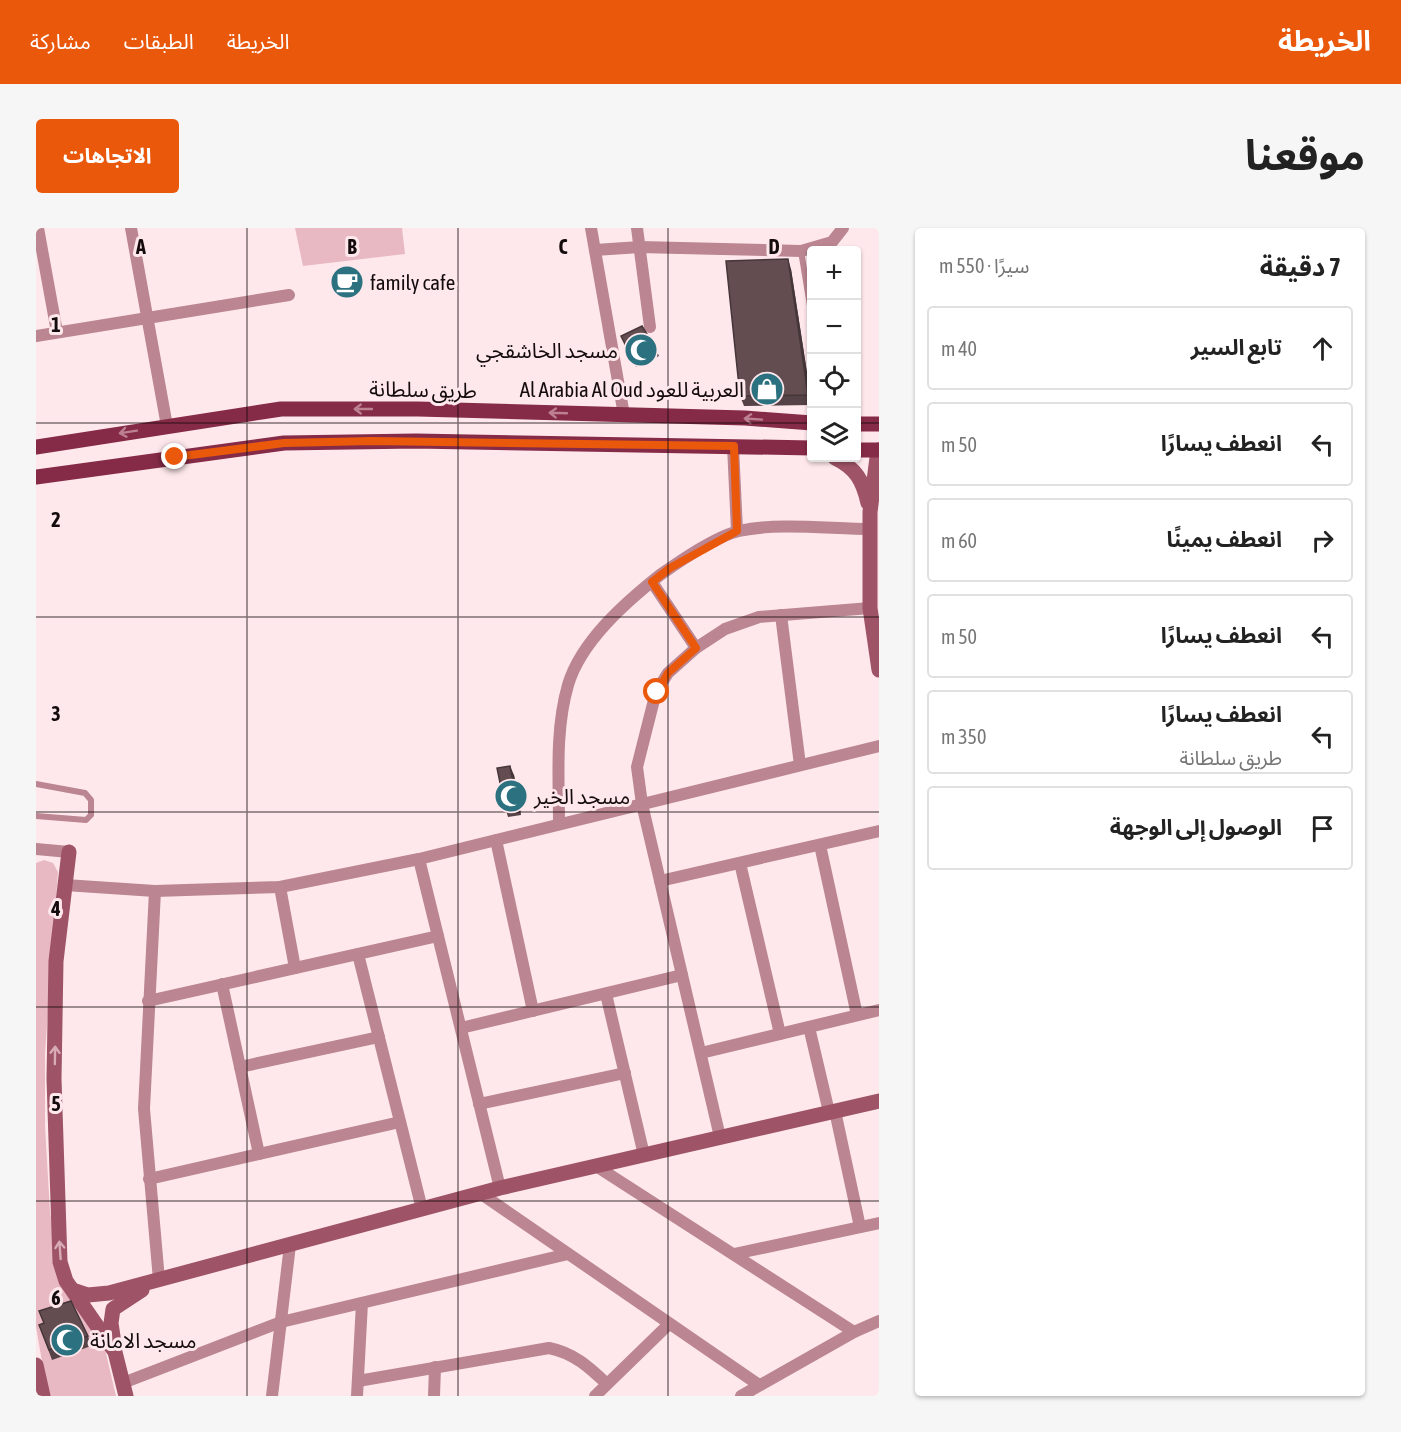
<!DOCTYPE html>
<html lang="ar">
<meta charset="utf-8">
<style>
body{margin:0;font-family:"Asap Condensed","Noto Sans Arabic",sans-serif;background:#f6f6f6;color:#222;direction:rtl}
.controls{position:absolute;right:18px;top:18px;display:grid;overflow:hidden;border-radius:6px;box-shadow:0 2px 4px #0004}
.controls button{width:54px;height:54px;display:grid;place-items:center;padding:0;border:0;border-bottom:2px solid #e0e0e0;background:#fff;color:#222;font:30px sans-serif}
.stop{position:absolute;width:18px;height:18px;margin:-14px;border:4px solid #ea580c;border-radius:50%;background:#fff}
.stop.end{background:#ea580c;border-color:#fff;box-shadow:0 2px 6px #0008}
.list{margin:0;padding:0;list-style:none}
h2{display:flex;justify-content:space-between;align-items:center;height:78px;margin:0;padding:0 24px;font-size:26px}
h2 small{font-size:20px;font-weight:400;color:#767676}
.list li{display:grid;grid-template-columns:39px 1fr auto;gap:18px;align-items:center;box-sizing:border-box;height:84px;margin:0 12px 12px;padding:0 12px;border:2px solid #e0e0e0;border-radius:6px}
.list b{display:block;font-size:22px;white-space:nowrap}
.list p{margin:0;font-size:20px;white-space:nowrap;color:#767676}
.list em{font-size:20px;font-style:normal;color:#767676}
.icon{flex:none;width:33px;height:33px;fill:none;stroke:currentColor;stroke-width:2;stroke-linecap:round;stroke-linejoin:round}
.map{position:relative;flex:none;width:843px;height:1168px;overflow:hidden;direction:ltr;border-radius:6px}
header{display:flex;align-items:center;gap:36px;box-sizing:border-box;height:84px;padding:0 30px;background:#ea580c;color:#fff}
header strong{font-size:28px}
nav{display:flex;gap:33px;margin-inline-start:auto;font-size:21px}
.intro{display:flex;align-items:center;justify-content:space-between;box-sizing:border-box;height:144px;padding:0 36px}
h1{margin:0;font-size:42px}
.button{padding:15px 27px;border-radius:6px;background:#ea580c;color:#fff;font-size:21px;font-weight:700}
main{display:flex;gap:36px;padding:0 36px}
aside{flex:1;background:#fff;border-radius:6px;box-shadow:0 2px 4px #0004}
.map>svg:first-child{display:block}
</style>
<header>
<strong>الخريطة</strong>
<nav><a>الخريطة</a><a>الطبقات</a><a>مشاركة</a></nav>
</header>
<div class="intro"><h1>موقعنا</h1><a class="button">الاتجاهات</a></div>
<main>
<aside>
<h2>7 دقيقة<small>سيرًا · 550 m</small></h2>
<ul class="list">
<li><svg class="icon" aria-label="ahead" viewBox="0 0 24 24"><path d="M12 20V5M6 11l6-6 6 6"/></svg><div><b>تابع السير</b></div><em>40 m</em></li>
<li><svg class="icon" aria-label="left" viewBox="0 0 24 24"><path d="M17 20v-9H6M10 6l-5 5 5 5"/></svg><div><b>انعطف يسارًا</b></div><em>50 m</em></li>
<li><svg class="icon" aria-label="right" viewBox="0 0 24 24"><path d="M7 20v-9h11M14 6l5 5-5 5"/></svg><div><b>انعطف يمينًا</b></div><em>60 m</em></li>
<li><svg class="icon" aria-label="left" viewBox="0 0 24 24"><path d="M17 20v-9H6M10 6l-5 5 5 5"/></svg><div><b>انعطف يسارًا</b></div><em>50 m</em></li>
<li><svg class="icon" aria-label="left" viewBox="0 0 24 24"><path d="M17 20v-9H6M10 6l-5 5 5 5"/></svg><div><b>انعطف يسارًا</b><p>طريق سلطانة</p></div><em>350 m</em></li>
<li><svg class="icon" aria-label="arrive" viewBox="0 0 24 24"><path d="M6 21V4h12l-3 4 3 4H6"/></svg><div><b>الوصول إلى الوجهة</b></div></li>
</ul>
</aside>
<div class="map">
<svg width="843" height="1168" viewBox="0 0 843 1168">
<rect width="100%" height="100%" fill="#fee8ec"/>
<g fill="#e9b9c3">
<path d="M259 0H366L369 26 267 38Z"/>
<path d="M8 632 17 635 22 644 9 826V898L14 984 25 1057 68 1117 80 1168H12L0 1099V635Z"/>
</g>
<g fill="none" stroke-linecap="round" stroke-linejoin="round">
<g stroke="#bb8691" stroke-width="6">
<path d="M765 23 776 90"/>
<path d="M0 556 49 565 55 572V587L50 592 0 588"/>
</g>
<g stroke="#bb8691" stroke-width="12">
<path d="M2 0 21 104"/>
<path d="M95 0 131 198"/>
<path d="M555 0 588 187"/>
<path d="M601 0 614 99"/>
<path d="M559 22 604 19 765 23 796 14 807 0"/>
<path d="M0 108 253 67"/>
<path d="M697 218 701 303"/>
<path d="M616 354 660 420"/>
<path d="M745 387 764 537"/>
<path d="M523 596C523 550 519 502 532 457 545 413 590 374 624 347 644 333 680 308 703 303 743 294 794 301 835 301"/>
<path d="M460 612 497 783"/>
<path d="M784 617 821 787"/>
<path d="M0 621 33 624"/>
<path d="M383 631 464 960"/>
<path d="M704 635 744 806"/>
<path d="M624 653 843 603"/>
<path d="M29 657 119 663 244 659 383 631 843 518"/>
<path d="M244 659 259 740"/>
<path d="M119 663 108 881 123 1052"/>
<path d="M322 726 386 981"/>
<path d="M186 756 223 926"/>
<path d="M570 766 608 927"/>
<path d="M112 773 402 708"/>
<path d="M773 799 793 884"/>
<path d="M425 800 646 747"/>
<path d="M665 825 843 782"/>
<path d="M204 839 343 809"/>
<path d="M443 876 589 845"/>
<path d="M799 883 824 999"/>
<path d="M684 909 606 576 601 539 620 464 632 445 660 420 689 401 723 389 834 380"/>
<path d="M560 938 818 1104"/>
<path d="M113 951 364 894"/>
<path d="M444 965 723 1157"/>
<path d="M698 1026 843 995"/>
<path d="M322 1153 513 1120C538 1125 553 1139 571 1156"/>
<path d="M87 1155 245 1094 532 1026"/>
<path d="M236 1168 254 1017"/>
<path d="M321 1168 326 1075"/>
<path d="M398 1168 399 1139"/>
<path d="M559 1168 633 1096"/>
<path d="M705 1168 818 1104 843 1093"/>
</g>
<g stroke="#9e5366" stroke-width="15">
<path d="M842 222 834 284V380L843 442"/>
<path d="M799 230C820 240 827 253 832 275"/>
<path d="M33 624 20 733 18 851 24 1034 30 1053 79 1124 90 1168"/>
<path d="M37 1062 52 1067 73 1065 464 960 843 873"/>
<path d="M78 1115 75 1095 77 1081 106 1062"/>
<path d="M0 1137 7 1168"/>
</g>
<g stroke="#862b47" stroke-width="15">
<path d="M820 196H843"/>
<path d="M0 219 245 181H382L709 190 776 195"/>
<path d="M820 222H843"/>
<path d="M0 249 248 215 380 213 776 220"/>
</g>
</g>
<g fill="#554246">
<path d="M755 41 776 177 708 178 704 168Z"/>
<path d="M585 108 620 121 623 128 600 139Z"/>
<path d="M478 547 485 587 472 589 469 579Z"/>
<path d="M3 1083 52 1108 55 1118 16 1132 3 1097 8 1095Z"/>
</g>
<g fill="#453639">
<path d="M752 31 755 41 776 177 772 167Z"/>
<path d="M474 538 478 547 485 587 481 577Z"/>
</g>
<g fill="#634d51" stroke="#453639" stroke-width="1.5">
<path d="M752 31 772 167 704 168 690 33Z"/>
<path d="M606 98 620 121 597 132 585 108Z"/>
<path d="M474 538 481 577 469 579 461 540Z"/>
<path d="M35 1073 52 1108 13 1122 3 1097 8 1095 3 1083Z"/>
</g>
<defs><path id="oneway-shaft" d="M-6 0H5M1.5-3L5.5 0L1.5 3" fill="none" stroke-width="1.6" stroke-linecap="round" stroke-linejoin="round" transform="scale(1.5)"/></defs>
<g stroke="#bc8091">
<use href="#oneway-shaft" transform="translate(327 181) rotate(180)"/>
<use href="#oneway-shaft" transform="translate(522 185) rotate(-178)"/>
<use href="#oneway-shaft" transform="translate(717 191) rotate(-176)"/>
<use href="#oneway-shaft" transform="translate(92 204) rotate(171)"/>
</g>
<g stroke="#d8acb6">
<use href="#oneway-shaft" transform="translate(19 827) rotate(-89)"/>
<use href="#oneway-shaft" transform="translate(24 1022) rotate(-94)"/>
</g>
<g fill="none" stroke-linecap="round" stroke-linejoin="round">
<path stroke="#ea580c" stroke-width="8" d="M139 229 248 215 336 213 698 218 701 303 634 340 616 354 660 420 632 445 621 464"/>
</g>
<path fill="none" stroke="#140b0d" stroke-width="1.5" stroke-opacity="0.55" d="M211 0V1168M422 0V1168M632 0V1168M0 195H776M820 195H843M0 389H843M0 584H843M0 779H843M0 973H843"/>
<defs>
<symbol id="cafe-disc" viewBox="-11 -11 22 22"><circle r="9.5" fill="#2c7180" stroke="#fee8ec"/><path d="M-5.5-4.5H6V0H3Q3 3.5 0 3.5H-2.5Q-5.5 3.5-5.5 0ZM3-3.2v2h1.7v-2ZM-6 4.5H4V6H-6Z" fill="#fff"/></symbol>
<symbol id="mosque-disc" viewBox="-11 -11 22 22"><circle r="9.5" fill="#2c7180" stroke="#fee8ec"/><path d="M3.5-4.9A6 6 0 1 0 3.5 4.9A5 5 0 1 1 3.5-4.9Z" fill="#fff"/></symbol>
<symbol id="shop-disc" viewBox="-11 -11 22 22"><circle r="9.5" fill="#2c7180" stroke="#fee8ec"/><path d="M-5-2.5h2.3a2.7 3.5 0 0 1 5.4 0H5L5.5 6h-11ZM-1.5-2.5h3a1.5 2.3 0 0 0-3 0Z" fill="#fff"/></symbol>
</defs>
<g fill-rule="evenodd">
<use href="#cafe-disc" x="292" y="35" width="38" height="38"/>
<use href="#mosque-disc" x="586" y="103" width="38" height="38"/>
<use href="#shop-disc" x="712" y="142" width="38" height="38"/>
<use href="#mosque-disc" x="456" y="549" width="38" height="38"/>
<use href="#mosque-disc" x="12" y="1093" width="38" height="38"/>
</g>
<g text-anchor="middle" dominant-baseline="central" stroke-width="6" stroke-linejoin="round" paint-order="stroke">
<g font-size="21" fill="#140b0d" stroke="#fee8ec" text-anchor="start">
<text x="334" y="54">family cafe</text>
<text x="582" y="122" text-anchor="end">مسجد الخاشقجي</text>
<text x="708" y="161" text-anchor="end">Al Arabia Al Oud العربية للعود</text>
<text x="498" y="568">مسجد الخير</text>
<text x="54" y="1112">مسجد الامانة</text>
</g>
<g font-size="21" fill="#140b0d" stroke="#fee8ec">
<text transform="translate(387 161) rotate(1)">طريق سلطانة</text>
</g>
</g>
<g font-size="20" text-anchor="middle" font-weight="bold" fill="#140b0d" stroke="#fee8ec" stroke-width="6" stroke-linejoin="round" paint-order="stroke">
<text x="105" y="26">A</text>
<text x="316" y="26">B</text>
<text x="527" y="26">C</text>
<text x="738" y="26">D</text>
<text x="20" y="104">1</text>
<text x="20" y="299">2</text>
<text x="20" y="493">3</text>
<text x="20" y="688">4</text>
<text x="20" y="883">5</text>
<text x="20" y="1077">6</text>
</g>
</svg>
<div class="controls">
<button>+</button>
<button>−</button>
<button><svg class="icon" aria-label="locate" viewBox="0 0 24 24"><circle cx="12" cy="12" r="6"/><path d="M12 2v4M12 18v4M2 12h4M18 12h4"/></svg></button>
<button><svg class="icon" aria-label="layers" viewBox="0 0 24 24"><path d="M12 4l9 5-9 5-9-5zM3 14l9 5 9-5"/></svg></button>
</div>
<div class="stop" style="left:621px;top:464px"></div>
<div class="stop end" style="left:139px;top:229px"></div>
</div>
</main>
